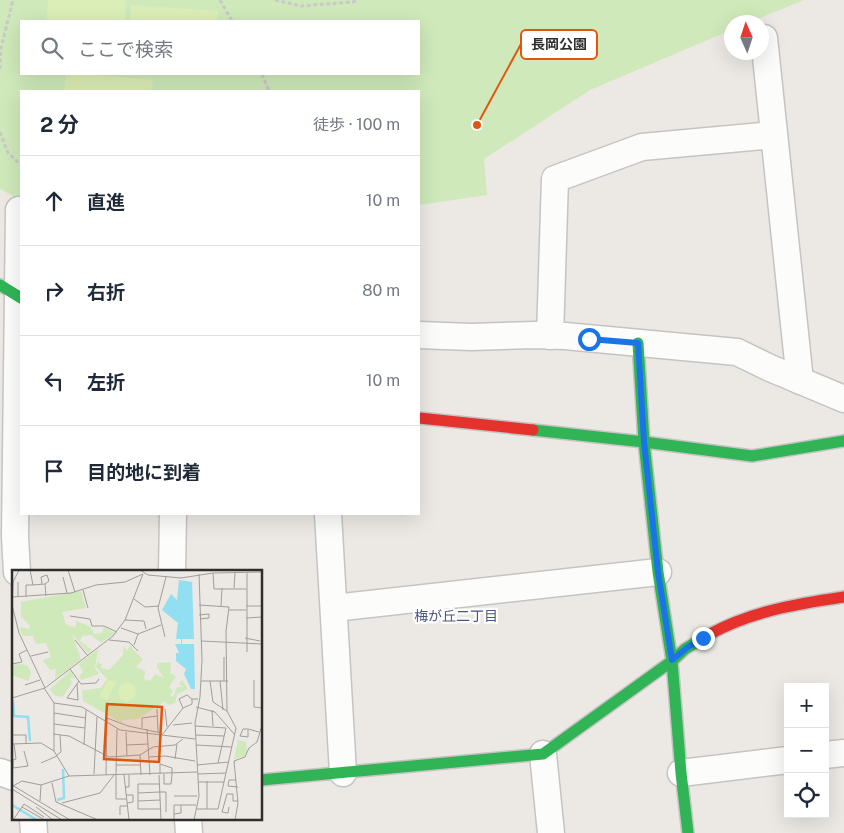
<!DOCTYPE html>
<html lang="ja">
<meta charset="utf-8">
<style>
body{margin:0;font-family:"Public Sans","Noto Sans JP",sans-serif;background:#f6f6f7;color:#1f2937}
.controls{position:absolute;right:15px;bottom:15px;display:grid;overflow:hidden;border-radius:0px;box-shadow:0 5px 20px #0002}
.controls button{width:45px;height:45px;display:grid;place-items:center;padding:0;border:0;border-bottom:1px solid #e0e1e3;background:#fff;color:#1f2937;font:25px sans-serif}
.compass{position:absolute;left:724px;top:15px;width:45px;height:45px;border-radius:50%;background:#fff;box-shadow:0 5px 20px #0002;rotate:357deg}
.stop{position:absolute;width:15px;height:15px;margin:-11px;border:4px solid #1a73e8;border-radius:50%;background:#fff}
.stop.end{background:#1a73e8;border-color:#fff;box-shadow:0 1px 5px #0008}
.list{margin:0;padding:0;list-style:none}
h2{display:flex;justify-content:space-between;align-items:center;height:65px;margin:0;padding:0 20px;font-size:21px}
h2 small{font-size:16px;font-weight:400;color:#747a83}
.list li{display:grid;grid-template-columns:32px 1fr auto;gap:15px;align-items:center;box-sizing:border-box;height:90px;padding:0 20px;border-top:1px solid #e0e1e3}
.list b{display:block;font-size:19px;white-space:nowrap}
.list em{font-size:16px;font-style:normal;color:#747a83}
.icon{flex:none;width:28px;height:28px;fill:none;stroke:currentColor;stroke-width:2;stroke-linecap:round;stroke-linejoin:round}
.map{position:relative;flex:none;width:844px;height:833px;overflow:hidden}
.search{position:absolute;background:#fff;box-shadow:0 5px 20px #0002;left:20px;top:20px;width:400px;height:55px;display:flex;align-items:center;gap:12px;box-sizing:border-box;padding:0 18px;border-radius:0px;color:#747a83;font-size:19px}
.panel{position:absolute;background:#fff;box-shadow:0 5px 20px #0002;left:20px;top:90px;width:400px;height:425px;border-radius:0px}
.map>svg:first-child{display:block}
</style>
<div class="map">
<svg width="844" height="833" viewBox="0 0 844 833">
<rect width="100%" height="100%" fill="#ece8e3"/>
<path fill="#cfe9ba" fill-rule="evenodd" d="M0 0H804L750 22H732L731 30 590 90 484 159 487 195 419 205V91H21V200L0 189ZM21 21H419V74H21Z"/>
<g fill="#dceeb7">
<path d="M48 0H126L125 21H47Z"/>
<path d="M131 5 218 11 217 21H130Z"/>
<path d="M66 74H85L153 80 151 91H64Z"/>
</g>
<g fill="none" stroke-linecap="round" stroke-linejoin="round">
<defs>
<g id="street">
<path d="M764 38 800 381"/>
<path d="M419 335 471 337 536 335 565 336 737 352 770 368 844 399"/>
<path d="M550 336 555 179 642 147 774 135"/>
<path d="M328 514 343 773"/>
<path d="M17 572 15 537 19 210 21 211"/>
<path d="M172 572 173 514"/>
<path d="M334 608 658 572"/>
<path d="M543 754 551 833"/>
<path d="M825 755 844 753"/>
<path d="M0 772 14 777"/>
<path d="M681 773 788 760"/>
<path d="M33 819 34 833"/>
<path d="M188 819 189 833"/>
</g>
<g id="fast">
<path d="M0 285 21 298"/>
<path d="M638 343 644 442 658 572 672 661 681 773 688 833"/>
<path d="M533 430 644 442 752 456 844 441"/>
<path d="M261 780 543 754 672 661 685 649 710 634"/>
</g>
<g id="jam">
<path d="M419 418 533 430"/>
<path d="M710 634C752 611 797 604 844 597"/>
</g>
</defs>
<use href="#street" stroke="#c5c4c4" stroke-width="29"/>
<use href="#fast" stroke="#c5c4c4" stroke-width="14"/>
<use href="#jam" stroke="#c5c4c4" stroke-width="14"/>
<g stroke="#c9c9c8" stroke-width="3" stroke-dasharray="4 2.5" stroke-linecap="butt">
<path d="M220 0 232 21"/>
<path d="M275 0 301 6 353 2 357 0"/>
<path d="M0 69 1 48 13 0"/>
<path d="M262 74 269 91"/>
<path d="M0 132 8 153 21 165"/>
</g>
<use href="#street" stroke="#fcfcfb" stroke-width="26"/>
<use href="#fast" stroke="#30b455" stroke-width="11"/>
<use href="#jam" stroke="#e5322d" stroke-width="11"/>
</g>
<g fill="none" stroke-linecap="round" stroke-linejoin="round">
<path stroke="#1a73e8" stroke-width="6" d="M589 339 638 343 644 442 658 572 672 660 688 647 703 638"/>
</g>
<g text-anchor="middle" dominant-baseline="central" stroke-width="4.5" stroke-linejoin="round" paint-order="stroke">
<g font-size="14" fill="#495683" stroke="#fff">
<text x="456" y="616">梅が丘二丁目</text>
</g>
</g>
<g transform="translate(12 570)">
<rect width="250" height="250" fill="#ece8e3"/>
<path d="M69 21 74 38 50 42 54 55 64 57V51L79 57 82 64 90 63 92 57 103 63 89 73 79 65 70 66 68 71 80 80 76 83 60 64 69 89 43 109 44 99 38 100 31 90 39 87 34 73 24 74 21 66H11L8 60V57L17 59 18 56 9 46V32ZM119 74 121 80 131 89 124 97 133 101 132 109 138 111 143 104 152 108 145 97V93L159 92 158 103 164 106 157 117 161 121 158 126 161 127 165 117H172L167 114 170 110 176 119 165 124 163 133 156 135 153 131 126 149 110 150V153L71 131 70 120 89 118 95 109 84 97 88 81 86 93 90 94 89 98 97 100 111 85 112 75 115 81ZM86 79 83 98 87 104 69 110 67 106 71 102 67 94ZM10 94 16 96 19 103 16 111 0 105V95ZM58 101 63 108H58L60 113 53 124 50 127 42 125 38 119ZM226 170 234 172 235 181 233 186 222 189Z" fill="#cfe9ba"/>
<path d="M96 110 104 112 103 115 95 130 87 127ZM106 122a9 9 0 1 1 18 0a9 9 0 1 1-18 0Z" fill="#dceeb7"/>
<path d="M167 10 180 12 182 69H170V74H182L183 119H179L172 104 174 99 164 91V83H167L163 74H169V69H164L166 53 150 40 159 24 165 30Z" fill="#92dff2"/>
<path fill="none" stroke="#92dff2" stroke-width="2.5" d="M1 130 2 146 16 147 18 171M45 230 52 228 51 199M0 235 25 250"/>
<path fill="none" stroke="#a09e9b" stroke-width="1" d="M7 0 1 12 0 35 7 63 33 118M56 0 63 22M128 0 136 5 169 8 201 3 250 2M201 3 202 19H234M51 7 55 23M30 14 29 7 35 5 37 11 33 14M21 15 33 14 34 26M222 18 223 3M71 20 76 38M0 27 59 23 84 15 113 12 131 4M6 27V12M14 27V15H21L18 0M122 29 133 37 147 36M209 36 210 18M234 36H250M217 40H234M187 45 197 44V48L188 49M58 46 78 49 80 56H92L105 62M234 48 250 47M113 50 132 51 134 59M109 58 126 64M153 67 146 38 154 7M233 68 248 71M63 70 76 86M97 70 117 72 126 81M189 71 250 74M122 75 126 64 149 55M235 82V3M19 86 36 82M212 87V111M0 94 10 92 7 84 15 80M58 99 69 114 84 113 87 109M242 110V137L250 138M189 111H216M198 111 201 132 215 141M208 111 211 140M65 114 66 130 55 128 67 111M13 115 28 110M32 118 42 133 70 137 108 160 183 169M0 128 33 118 101 66 113 50 131 4M42 133V181L57 206M184 137 203 142 223 165M171 138 167 129 175 125 180 129H186M145 139 146 162M153 139 155 157M200 140 201 156M42 143 74 148M42 154 73 158M161 155 180 153M183 156 214 158M130 158V148L145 146M135 159 138 205M236 160V167L228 166 231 159H236L247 162M114 162 115 186M41 164 57 166 97 187 128 185 141 177 163 175 171 169M0 165H14V173M150 165 171 138 180 134V129M184 165 212 166M0 174 29 173 42 181M2 174 4 189 1 190V198L16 196 12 181M72 175 74 140M114 175 136 174M184 175 220 177M45 185 49 182 48 165M128 185 129 205M137 187 153 186 183 191M163 189 165 174M29 193 45 186M206 193 214 158M104 195H128M185 195 217 192M82 204 85 147M148 204V194L160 198V204M152 204V214H159L160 204M186 204 214 203M94 205 95 148 116 156 149 163M104 205 105 159M104 205V229H114M112 205 117 250M147 205 149 250M224 210H217L216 216 226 217M186 212H212M40 213 44 232M147 214H126V239H148M0 215 58 250M1 216 10 211 29 215 57 206 185 202M113 217H117V205M0 219 50 250M148 222H154V242M126 223 148 222M114 225H121V232L115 233M162 226H185M28 231 29 215M126 231 148 230M44 232 86 250M50 233 88 223 102 205M10 237 31 249M24 237 41 250M217 237 216 243 210 242 215 224H221V231H226M185 239H206L224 158 215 141 214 61 217 37 187 35M195 239V211M162 244 169 243V235M108 245V236H115M1 250 12 234 32 247M162 250V235H184M182 250 187 226 183 153 188 127 190 90 187 4M223 250 226 233 222 191 233 187 237 178 245 172 250 155"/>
<path fill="#df570e" fill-opacity="0.15" stroke="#df570e" stroke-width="2.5" d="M95 134 150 137 147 192 92 189Z"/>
<rect width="250" height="250" fill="none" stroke="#2e2e2e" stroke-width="2.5"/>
</g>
<path fill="none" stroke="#df570e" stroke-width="2" d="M477 125L521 44"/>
<circle fill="#df570e" stroke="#fff" stroke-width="2" cx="477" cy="125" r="5"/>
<rect fill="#fff" stroke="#df570e" stroke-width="2" x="521" y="30" width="76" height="29" rx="5"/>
<g font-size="14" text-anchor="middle" font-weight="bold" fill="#2e2e2e">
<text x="559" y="49">長岡公園</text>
</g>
</svg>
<div class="controls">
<button>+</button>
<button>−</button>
<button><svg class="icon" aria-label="locate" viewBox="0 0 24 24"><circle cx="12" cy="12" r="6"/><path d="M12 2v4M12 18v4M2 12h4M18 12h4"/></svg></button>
</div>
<svg class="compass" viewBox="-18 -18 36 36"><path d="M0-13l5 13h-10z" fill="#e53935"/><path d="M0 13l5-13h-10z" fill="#747a83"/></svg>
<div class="stop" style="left:589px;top:339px"></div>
<div class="stop end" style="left:703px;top:638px"></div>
<div class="search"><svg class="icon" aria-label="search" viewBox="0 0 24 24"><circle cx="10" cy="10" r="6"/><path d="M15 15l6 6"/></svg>ここで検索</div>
<section class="panel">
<h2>2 分<small>徒歩 · 100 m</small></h2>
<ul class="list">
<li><svg class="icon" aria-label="ahead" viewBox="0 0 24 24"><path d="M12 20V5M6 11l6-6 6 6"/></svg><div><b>直進</b></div><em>10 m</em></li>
<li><svg class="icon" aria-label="right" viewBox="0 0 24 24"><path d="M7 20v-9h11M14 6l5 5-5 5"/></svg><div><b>右折</b></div><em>80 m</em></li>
<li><svg class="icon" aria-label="left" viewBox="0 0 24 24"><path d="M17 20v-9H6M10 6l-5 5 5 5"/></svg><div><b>左折</b></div><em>10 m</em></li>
<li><svg class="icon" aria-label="arrive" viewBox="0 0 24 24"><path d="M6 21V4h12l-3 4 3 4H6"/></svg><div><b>目的地に到着</b></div></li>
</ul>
</section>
</div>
